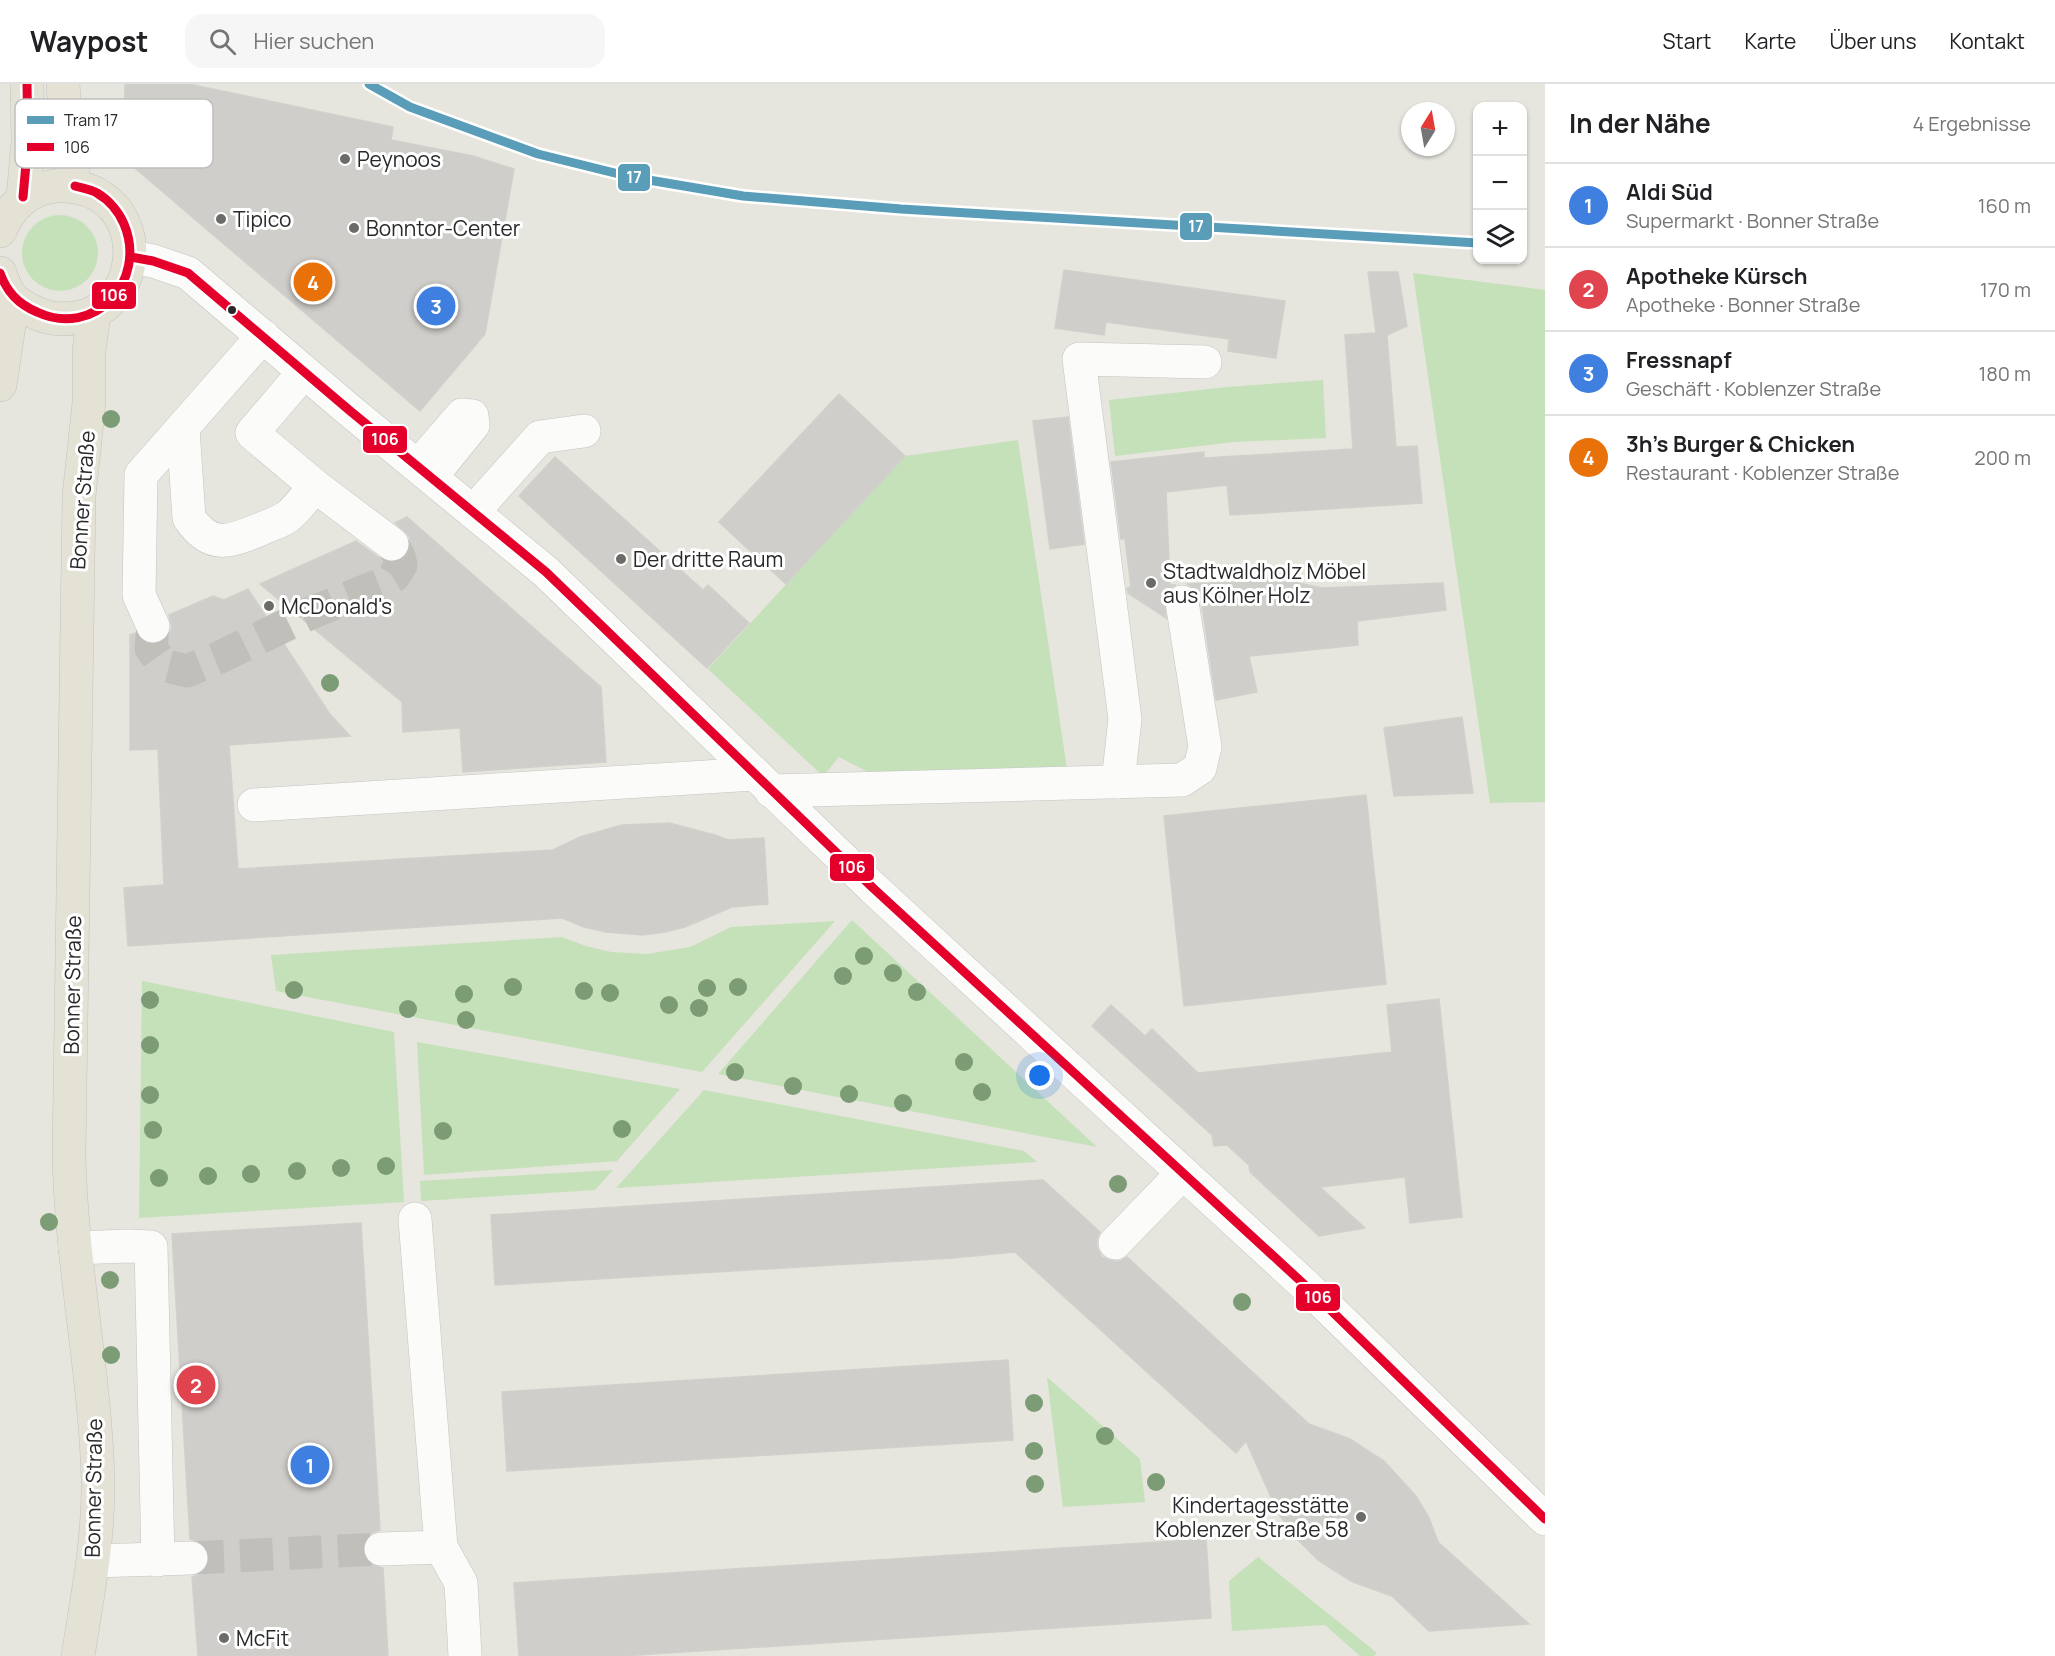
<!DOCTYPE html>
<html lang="de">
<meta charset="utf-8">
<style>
body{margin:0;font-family:Manrope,sans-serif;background:#f6f6f6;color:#202124}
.controls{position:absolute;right:18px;top:18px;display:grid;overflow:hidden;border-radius:12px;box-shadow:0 2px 4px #0004}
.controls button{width:54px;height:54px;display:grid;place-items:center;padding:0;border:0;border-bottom:2px solid #e0e0e0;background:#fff;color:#202124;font:30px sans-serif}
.compass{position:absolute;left:1401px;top:18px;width:54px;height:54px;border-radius:50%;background:#fff;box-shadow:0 2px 4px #0004;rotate:11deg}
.you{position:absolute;left:1040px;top:992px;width:21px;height:21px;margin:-15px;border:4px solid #fff;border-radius:50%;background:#1a73e8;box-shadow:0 0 0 9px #1a73e833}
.badge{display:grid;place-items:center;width:39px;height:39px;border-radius:50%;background:#ea580c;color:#fff;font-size:20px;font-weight:700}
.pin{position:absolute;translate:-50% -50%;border:3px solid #fff;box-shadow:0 2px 6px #0006}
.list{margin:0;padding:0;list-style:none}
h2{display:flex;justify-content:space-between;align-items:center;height:78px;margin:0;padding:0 24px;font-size:26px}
h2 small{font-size:20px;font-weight:400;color:#757577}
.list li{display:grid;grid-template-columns:39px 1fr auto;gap:18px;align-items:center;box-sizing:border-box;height:84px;padding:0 24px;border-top:2px solid #e0e0e0}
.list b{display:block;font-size:22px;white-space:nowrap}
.list p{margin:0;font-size:20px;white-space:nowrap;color:#757577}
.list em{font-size:20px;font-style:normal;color:#757577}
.icon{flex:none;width:33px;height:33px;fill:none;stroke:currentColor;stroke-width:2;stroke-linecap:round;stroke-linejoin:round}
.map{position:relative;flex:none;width:1545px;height:1572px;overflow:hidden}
header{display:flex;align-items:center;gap:36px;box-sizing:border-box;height:84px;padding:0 30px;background:#fff;border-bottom:2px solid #e0e0e0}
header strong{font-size:28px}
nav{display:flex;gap:33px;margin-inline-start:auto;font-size:21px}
.search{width:420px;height:54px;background:#f6f6f6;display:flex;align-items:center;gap:15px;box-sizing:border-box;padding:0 21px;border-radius:18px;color:#757577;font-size:22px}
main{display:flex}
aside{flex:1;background:#fff}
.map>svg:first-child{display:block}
</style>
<header>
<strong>Waypost</strong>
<div class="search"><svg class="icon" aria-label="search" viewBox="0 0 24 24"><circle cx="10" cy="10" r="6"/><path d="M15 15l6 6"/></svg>Hier suchen</div>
<nav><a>Start</a><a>Karte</a><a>Über uns</a><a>Kontakt</a></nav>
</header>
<main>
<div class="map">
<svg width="1545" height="1572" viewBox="0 0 1545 1572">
<rect width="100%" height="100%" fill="#e6e5de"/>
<g fill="#c5e1b9">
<circle cx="60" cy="169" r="38"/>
<path d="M1413 189 1545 206V718L1490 719Z"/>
<path d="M1323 296 1326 354 1234 358 1115 372 1109 316 1227 303Z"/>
<path d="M1018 356 1067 685 870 689 839 673 823 692 708 585 905 372Z"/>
<path d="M852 836 1097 1063 718 990Z"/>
<path d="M835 837 702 988 276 907 271 871 562 853 586 862 611 868 647 870 690 863 731 843Z"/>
<path d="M142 897 394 948 404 1118 139 1134Z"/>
<path d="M417 958 680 1005 617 1077 424 1091Z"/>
<path d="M704 1006 1024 1067 1037 1078 616 1104Z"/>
<path d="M613 1086 595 1106 421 1117 420 1097Z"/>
<path d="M1047 1293 1140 1375 1145 1418 1063 1423Z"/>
<path d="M1258 1473 1377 1569 1374 1572H1360L1325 1541 1232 1547 1229 1497Z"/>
</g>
<g fill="#cfceca" stroke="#d1d0cb" stroke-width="1.5">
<path d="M125 0H189L393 43 391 56 473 72 514 85 485 250 420 327 123 74Z"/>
<path d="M1064 186 1285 217 1276 274 1228 267 1229 255 1106 238 1104 251 1055 244Z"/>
<path d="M1368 188H1398L1407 242 1387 251 1396 363 1417 362 1422 419 1230 431 1227 401 1166 408 1170 501H1176L1170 504 1164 512 1166 534 1128 509 1127 504 1131 503 1125 455H1121L1111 378 1204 368V374L1353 365 1345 251 1376 249Z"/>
<path d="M839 310 905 372 786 500 719 438Z"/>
<path d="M1068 333 1084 460 1050 465 1033 337Z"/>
<path d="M555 373 703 506 708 501 749 539 707 584 519 412Z"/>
<path d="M407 433 601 603 606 678 463 688 460 644 403 648 402 618 260 500 356 457 381 475 390 479 400 477 407 471 411 462 409 452 395 439Z"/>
<path d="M1233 487 1282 496H1298V499L1323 504 1443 499 1446 526 1357 537 1358 561 1249 572 1257 608 1216 616 1201 515 1196 506 1187 500 1234 498Z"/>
<path d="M248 505 329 629 350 652 229 661 238 785 553 766 580 753 622 741 669 739 715 751 728 756 764 754 768 820 732 823 685 843 665 848 643 851 606 848 584 843 562 834 128 862 124 804 164 801 158 665 130 666V551L136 549 142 557 151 561 160 559 168 553 172 544 169 531 213 512 224 516Z"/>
<path d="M1462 633 1473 709 1394 712 1384 644Z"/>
<path d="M1366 711 1386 900 1184 922 1164 732Z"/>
<path d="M1439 915 1462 1133 1410 1139 1405 1093 1320 1103 1365 1144 1319 1152 1250 1088 1249 1081 1227 1061 1214 1062 1212 1051 1092 942 1111 921 1145 952 1152 945 1198 989 1392 968 1387 921Z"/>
<path d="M1043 1096 1100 1148 1097 1155V1164L1102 1173 1111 1177H1120L1127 1173 1309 1340 1350 1355 1384 1377 1416 1412 1429 1434 1438 1458 1529 1540 1429 1547 1392 1512 1353 1498 1319 1477 1298 1456 1278 1429 1246 1357 1236 1369 1015 1168 952 1174 495 1201 491 1131Z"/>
<path d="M361 1139 380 1446 372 1449 365 1456 362 1466 365 1475 372 1481 383 1484 388 1572H198L192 1493 201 1490 207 1483 210 1473 207 1465 200 1458 190 1455 172 1150Z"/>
<path d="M1008 1276 1013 1356 507 1387 502 1308Z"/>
<path d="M1206 1455 1211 1534 622 1572H519L514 1499Z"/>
</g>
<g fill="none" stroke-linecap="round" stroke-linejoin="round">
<g stroke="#c0bfba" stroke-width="33" stroke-dasharray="33 16" stroke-linecap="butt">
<path d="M153 542 151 564 163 581 187 587 216 575 311 529 379 501 394 492 401 481 399 472 392 460"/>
<path d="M191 1474 381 1465"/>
</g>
<defs>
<g id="minor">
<path d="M131 173 153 177 188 189 349 326 546 488 873 804 1307 1203 1545 1435"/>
<path d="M183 345 189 434C211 466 229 458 261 445 269 441 280 438 287 433 297 426 306 412 315 402L252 349 304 288"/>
<path d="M418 382 462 331 472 332 473 341 431 393"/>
<path d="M315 402 392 460"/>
<path d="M473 428 540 353 584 347"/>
<path d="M153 542 139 511 141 391 263 252"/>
<path d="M1118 698 1125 635 1079 275 1205 278"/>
<path d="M771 707 1182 696 1200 684 1205 663 1182 518"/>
<path d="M254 721 754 690"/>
<path d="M1115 1159 1182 1090"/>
<path d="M75 1164 128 1162 151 1163 158 1476"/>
<path d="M441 1463 461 1499 465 1572"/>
<path d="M381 1465 441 1463 415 1135"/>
<path d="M93 1477 191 1474"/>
</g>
<g id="major">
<path d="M63 0 67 56 75 102"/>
<path d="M23 113 28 58 27 0"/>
<path d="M0 147C10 122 30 103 58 102 158 99 151 246 52 234 40 232 21 223 12 214 6 207 3 198 0 189"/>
<path d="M0 301 13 215"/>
<path d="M78 1572C87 1514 99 1455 98 1396 95 1287 71 1180 69 1070L79 412 89 319V267L94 229"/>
</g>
</defs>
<use href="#minor" stroke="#c4c4c4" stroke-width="34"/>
<use href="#major" stroke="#c3c3c0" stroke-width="34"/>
<use href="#minor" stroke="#fbfbfa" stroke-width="33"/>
<use href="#major" stroke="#e4e2d4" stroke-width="33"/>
<defs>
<g id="bus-1">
<path d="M23 113 28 58 27 0"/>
<path d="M131 173 153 177 188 189 349 326 546 488 873 804 1307 1203 1545 1435"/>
<path d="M0 189C7 208 18 220 37 228 94 255 148 197 124 140 119 128 109 116 97 109 91 105 82 104 75 102"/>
</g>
</defs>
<use href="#bus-1" stroke="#fff" stroke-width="14"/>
<use href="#bus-1" stroke="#e4002b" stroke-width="9"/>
<defs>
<path id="tram-1" d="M369 0 410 23 538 70 631 93 743 112 901 125 1478 159"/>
</defs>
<use href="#tram-1" stroke="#fff" stroke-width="14"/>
<use href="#tram-1" stroke="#599db8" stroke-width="9"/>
</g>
<g fill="#7b9c74">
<circle cx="111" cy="335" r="9"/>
<circle cx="330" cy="599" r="9"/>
<circle cx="864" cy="872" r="9"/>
<circle cx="893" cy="889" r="9"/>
<circle cx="843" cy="892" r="9"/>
<circle cx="513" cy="903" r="9"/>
<circle cx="738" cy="903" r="9"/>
<circle cx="707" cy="904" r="9"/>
<circle cx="294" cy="906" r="9"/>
<circle cx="584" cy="907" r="9"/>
<circle cx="917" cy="908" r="9"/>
<circle cx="610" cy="909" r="9"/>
<circle cx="464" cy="910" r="9"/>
<circle cx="150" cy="916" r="9"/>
<circle cx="669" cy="921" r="9"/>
<circle cx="699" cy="924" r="9"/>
<circle cx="408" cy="925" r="9"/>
<circle cx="466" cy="936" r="9"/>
<circle cx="150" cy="961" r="9"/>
<circle cx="964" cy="978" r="9"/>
<circle cx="735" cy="988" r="9"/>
<circle cx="793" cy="1002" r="9"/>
<circle cx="982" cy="1008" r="9"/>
<circle cx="849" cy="1010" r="9"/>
<circle cx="150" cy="1011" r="9"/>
<circle cx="903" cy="1019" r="9"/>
<circle cx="622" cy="1045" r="9"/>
<circle cx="153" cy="1046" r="9"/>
<circle cx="443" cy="1047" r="9"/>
<circle cx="386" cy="1082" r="9"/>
<circle cx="341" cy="1084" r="9"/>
<circle cx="297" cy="1087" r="9"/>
<circle cx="251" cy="1090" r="9"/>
<circle cx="208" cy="1092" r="9"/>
<circle cx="159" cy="1094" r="9"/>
<circle cx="1118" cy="1100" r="9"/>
<circle cx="49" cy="1138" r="9"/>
<circle cx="110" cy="1196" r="9"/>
<circle cx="1242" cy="1218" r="9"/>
<circle cx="111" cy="1271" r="9"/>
<circle cx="1034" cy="1319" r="9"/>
<circle cx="1105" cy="1352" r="9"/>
<circle cx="1034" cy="1367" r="9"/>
<circle cx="1156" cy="1398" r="9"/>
<circle cx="1035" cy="1400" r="9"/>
</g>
<g fill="#6b6b68" stroke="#fff" stroke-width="2">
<circle cx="345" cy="75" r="6"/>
<circle cx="221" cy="135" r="6"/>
<circle cx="354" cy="144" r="6"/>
<circle cx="621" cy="475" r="6"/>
<circle cx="1151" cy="499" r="6"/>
<circle cx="269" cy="522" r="6"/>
<circle cx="1361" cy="1433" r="6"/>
<circle cx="224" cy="1554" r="6"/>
</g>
<circle fill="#292929" stroke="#fff" stroke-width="2" cx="232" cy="226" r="5"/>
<g text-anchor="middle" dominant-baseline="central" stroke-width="6" stroke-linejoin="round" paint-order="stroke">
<g font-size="21" fill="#292929" stroke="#fff" text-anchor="start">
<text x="357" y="75">Peynoos</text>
<text x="233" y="135">Tipico</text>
<text x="366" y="144">Bonntor-Center</text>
<text x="633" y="475">Der dritte Raum</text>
<text x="1163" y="487">Stadtwaldholz Möbel<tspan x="1163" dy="24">aus Kölner Holz</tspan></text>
<text x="281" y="522">McDonald's</text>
<text x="1349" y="1421" text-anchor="end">Kindertagesstätte<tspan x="1349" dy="24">Koblenzer Straße 58</tspan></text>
<text x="236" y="1554">McFit</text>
</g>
<g font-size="21" fill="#292929" stroke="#fff">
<text transform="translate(82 416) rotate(-86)">Bonner Straße</text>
<text transform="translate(72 901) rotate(-89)">Bonner Straße</text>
<text transform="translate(93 1404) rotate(-89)">Bonner Straße</text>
</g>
</g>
<rect x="15" y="15" width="198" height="69" rx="9" fill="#fff" stroke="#bfbfbf" stroke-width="1.5"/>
<rect x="27" y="32" width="27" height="8" fill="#599db8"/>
<rect x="27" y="59" width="27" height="8" fill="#e4002b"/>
<g font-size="16" fill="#292929">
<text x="64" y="42">Tram 17</text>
<text x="64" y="69">106</text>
</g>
<g stroke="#fff" stroke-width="2">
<rect x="617" y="79" width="34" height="29" rx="6" fill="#599db8"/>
<rect x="1179" y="128" width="34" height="29" rx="6" fill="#599db8"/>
<rect x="91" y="197" width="46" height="29" rx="6" fill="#e4002b"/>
<rect x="362" y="341" width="46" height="29" rx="6" fill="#e4002b"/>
<rect x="829" y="769" width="46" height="29" rx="6" fill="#e4002b"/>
<rect x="1295" y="1199" width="46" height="29" rx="6" fill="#e4002b"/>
</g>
<g font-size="16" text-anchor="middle" font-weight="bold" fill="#fff">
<text x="634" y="99">17</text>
<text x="1196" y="148">17</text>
<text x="114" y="217">106</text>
<text x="385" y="361">106</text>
<text x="852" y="789">106</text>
<text x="1318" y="1219">106</text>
</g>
</svg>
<div class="controls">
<button>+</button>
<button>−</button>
<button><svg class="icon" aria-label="layers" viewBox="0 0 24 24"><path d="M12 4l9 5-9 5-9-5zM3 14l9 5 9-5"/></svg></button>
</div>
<svg class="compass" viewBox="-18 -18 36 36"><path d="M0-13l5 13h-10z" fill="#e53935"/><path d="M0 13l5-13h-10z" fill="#757577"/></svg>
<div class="you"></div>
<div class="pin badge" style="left:310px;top:1381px;background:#3f7fe0">1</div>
<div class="pin badge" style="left:196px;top:1301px;background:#e0444e">2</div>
<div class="pin badge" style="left:436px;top:222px;background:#3f7fe0">3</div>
<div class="pin badge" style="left:313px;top:198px;background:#e8710a">4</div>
</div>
<aside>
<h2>In der Nähe<small>4 Ergebnisse</small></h2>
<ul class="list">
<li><span class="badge" style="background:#3f7fe0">1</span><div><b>Aldi Süd</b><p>Supermarkt · Bonner Straße</p></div><em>160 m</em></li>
<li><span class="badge" style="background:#e0444e">2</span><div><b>Apotheke Kürsch</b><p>Apotheke · Bonner Straße</p></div><em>170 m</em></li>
<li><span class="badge" style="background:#3f7fe0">3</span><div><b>Fressnapf</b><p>Geschäft · Koblenzer Straße</p></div><em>180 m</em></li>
<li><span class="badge" style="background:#e8710a">4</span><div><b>3h's Burger &amp; Chicken</b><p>Restaurant · Koblenzer Straße</p></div><em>200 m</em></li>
</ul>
</aside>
</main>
